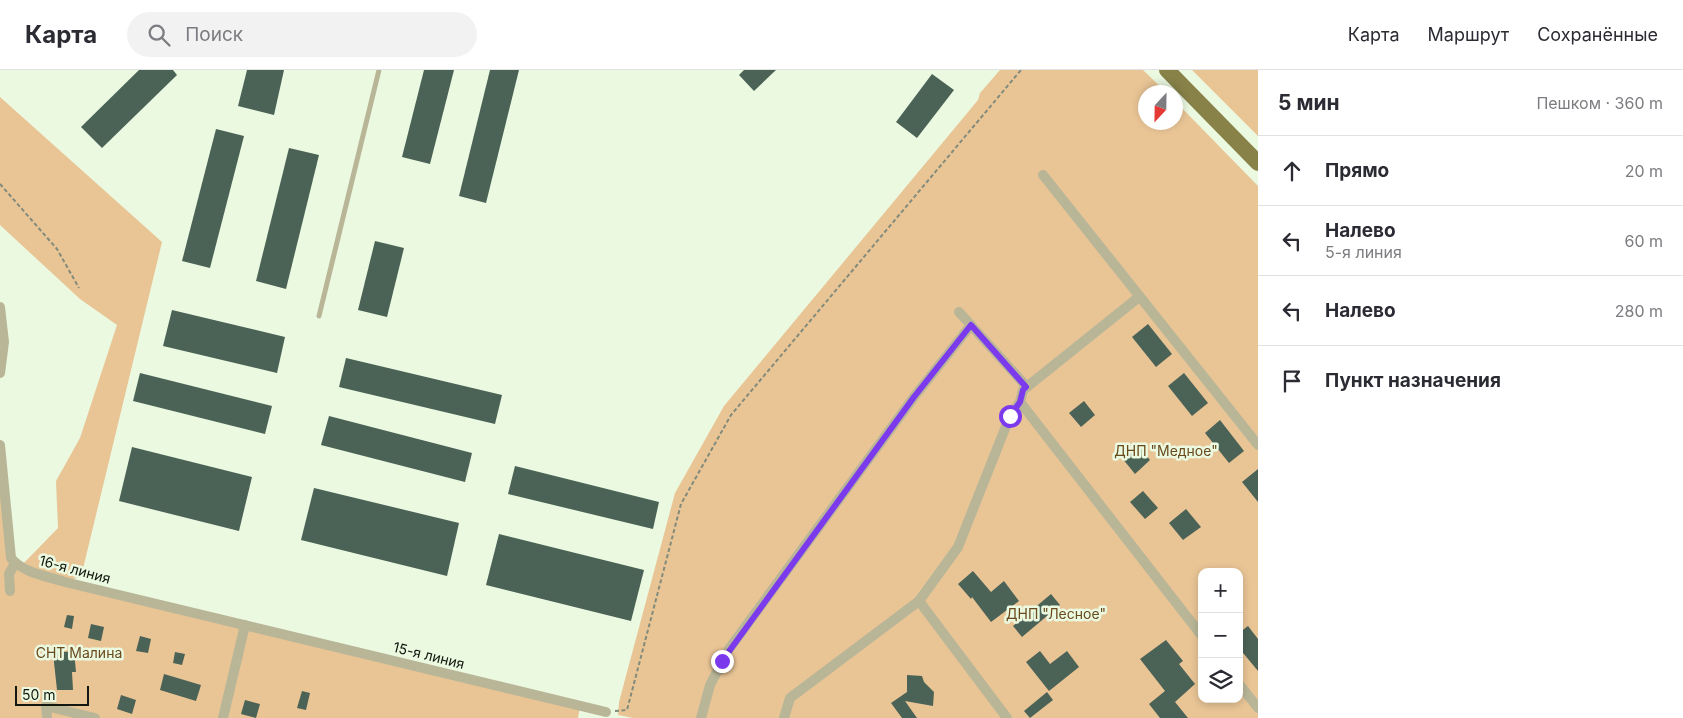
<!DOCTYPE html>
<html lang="ru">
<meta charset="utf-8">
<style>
body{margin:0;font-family:Inter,sans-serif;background:#f2f2f3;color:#2b2b33}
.controls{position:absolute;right:15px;bottom:15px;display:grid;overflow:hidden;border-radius:10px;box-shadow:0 2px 8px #0003}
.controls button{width:45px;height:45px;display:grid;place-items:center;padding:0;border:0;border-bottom:1px solid #e1e1e2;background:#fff;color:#2b2b33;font:25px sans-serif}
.compass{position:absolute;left:1138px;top:15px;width:45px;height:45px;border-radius:50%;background:#fff;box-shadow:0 2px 8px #0003;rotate:202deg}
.scale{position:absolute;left:15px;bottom:12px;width:74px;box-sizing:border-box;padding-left:5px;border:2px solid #12170f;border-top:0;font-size:14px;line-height:18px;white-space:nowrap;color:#12170f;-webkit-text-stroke:4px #ebf9e1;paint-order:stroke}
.stop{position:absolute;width:15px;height:15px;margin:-11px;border:4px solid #7c3aed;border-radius:50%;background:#fff}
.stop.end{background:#7c3aed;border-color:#fff;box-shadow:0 1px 5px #0008}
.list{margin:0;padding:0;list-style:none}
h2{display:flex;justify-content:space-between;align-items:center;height:65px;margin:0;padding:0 20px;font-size:21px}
h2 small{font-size:16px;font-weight:400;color:#7c7c81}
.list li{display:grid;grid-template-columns:32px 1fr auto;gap:15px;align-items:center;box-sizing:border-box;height:70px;padding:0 20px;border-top:1px solid #e1e1e2}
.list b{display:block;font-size:19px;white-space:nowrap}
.list p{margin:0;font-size:16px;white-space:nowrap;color:#7c7c81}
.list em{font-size:16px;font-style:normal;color:#7c7c81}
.icon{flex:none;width:28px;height:28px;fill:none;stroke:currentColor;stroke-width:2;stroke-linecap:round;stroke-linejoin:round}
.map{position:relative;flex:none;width:1258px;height:648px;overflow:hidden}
header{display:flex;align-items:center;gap:30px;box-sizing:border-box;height:70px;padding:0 25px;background:#fff;border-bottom:1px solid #e1e1e2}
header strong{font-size:24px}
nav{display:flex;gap:28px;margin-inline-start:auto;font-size:18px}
.search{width:350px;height:45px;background:#f2f2f3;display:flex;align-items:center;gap:12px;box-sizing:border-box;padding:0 18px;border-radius:28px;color:#7c7c81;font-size:19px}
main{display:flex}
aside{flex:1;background:#fff}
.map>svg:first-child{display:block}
</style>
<header>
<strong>Карта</strong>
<div class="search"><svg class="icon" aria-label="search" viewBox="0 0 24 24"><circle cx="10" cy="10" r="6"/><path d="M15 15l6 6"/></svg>Поиск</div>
<nav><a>Карта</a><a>Маршрут</a><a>Сохранённые</a></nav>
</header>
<main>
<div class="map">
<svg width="1258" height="648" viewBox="0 0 1258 648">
<rect width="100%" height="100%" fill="#ebf9e1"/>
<g fill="#e9c596" fill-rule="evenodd">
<path d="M1000 0H1143L1166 22H1146V52H1176V32L1258 116V648H633L618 645 619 632 675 423 724 336 978 30 980 23ZM1202 502H1239V629H1202Z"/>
<path d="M1192 0H1258V66Z"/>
<path d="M0 27 162 172 81 507 66 511 580 636 578 648H0V375L11 488 21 496 58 458 56 411 80 368 117 255 80 229 0 155Z"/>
</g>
<g fill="#4b6256">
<path d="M139 0H173L177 5 102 78 81 57Z"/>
<path d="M247 0H284L274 45 238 36Z"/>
<path d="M424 0H454L430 94 402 87Z"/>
<path d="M490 0H519L486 133 459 126Z"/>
<path d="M744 0H776L754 21 739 5Z"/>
<path d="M932 4 954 20 917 68 896 52Z"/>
<path d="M216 59 244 66 210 198 182 191Z"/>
<path d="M289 78 319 85 286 219 256 211Z"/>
<path d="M375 171 404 178 387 247 358 240Z"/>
<path d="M172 240 285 267 277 303 163 276Z"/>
<path d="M1148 254 1172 284 1156 297 1132 267Z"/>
<path d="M346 288 502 325 495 354 339 317Z"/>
<path d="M140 303 272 336 265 364 133 331Z"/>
<path d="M1184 303 1208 333 1192 346 1168 316Z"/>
<path d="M1084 331 1095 345 1081 357 1069 343Z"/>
<path d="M329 346 472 383 465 412 321 375Z"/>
<path d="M1220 350 1244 381 1229 393 1205 363Z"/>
<path d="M1138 375 1150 390 1135 404 1122 388Z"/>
<path d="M132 377 252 407 239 461 119 431Z"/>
<path d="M515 396 659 432 653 459 508 424Z"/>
<path d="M1258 399V432L1242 412Z"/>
<path d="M314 418 459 453 447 506 301 470Z"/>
<path d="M1143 421 1158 438 1145 449 1130 432Z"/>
<path d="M1186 439 1201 457 1183 470 1169 453Z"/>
<path d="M499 464 644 500 631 551 486 515Z"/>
<path d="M973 501 991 522 1004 511 1019 531 991 552 972 527 971 529 958 514Z"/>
<path d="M1051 524 1060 535 1022 567 1013 556Z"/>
<path d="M67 545 74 546 72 559 64 557Z"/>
<path d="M91 554 104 557 101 571 88 568Z"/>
<path d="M1248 556 1258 569V601L1239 578V563Z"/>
<path d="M140 566 151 569 148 583 136 581Z"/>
<path d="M1166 570 1183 591 1179 594 1195 614 1175 632 1188 648H1160L1149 634 1165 621 1140 589Z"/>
<path d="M74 581 76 602H72L73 620H57L53 583Z"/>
<path d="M1040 581 1050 594 1067 581 1079 597 1049 621 1026 592Z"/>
<path d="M175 582 185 584 182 595 173 593Z"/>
<path d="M164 604 201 615 196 631 160 620Z"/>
<path d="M907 605 922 606 924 612 934 622 933 636 905 631 917 648H902L891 633 907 622Z"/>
<path d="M302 621 310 623 306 640 297 638Z"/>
<path d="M1047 622 1053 630 1030 648 1024 641Z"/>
<path d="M121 625 136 630 132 644 117 639Z"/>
<path d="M245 630 260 634 256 648 241 644Z"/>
</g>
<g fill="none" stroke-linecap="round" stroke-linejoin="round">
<g stroke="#828b7b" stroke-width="2" stroke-dasharray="4 2.5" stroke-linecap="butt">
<path d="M0 114 57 179 79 218"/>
<path d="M615 641 627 640 681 434 731 345 1021 0"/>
</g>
<path stroke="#b9b698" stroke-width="5" d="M319 246 379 0"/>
<g stroke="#b9b698" stroke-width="10">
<path d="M1043 105 1258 375"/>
<path d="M0 237 4 272 0 303"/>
<path d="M959 242 1027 317"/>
<path d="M1020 332 1202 566"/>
<path d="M0 375 11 488C23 503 47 506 65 512L606 642"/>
<path d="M10 521 9 504 15 493"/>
<path d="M1239 614 1258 638"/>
<path d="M47 648 46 636 95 648"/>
<path d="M223 648 245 555"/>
<path d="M701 648 710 615 729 579 914 327 971 255"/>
<path d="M784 648 790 628 919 531"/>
<path d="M1007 648 919 531 958 477 1010 346 1020 332 1023 320 1139 227"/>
</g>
<path stroke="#888249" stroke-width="16" d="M1167 0 1258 93"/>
</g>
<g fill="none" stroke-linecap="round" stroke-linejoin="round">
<path stroke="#7c3aed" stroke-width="6" d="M722 591 914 327 971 255 1026 317 1023 320 1020 332 1010 346"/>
</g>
<g text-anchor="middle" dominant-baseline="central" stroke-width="5" stroke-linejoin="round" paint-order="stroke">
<g font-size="14" fill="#694a1d" stroke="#ebf9e1">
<text x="1166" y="380">ДНП "Медное"</text>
<text x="1056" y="543">ДНП "Лесное"</text>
<text x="79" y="582">СНТ Малина</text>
</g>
<g font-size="14" fill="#12170f" stroke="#ebf9e1">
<text transform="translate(75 499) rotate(15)">16-я линия</text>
<text transform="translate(429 585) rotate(14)">15-я линия</text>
</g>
</g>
</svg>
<div class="controls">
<button>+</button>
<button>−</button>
<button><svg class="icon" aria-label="layers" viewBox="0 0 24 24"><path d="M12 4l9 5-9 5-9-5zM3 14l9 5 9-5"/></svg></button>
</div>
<svg class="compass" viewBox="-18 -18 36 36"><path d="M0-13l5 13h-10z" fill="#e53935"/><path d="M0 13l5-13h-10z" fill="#7c7c81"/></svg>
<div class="scale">50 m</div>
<div class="stop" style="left:1010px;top:346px"></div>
<div class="stop end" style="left:722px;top:591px"></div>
</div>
<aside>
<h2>5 мин<small>Пешком · 360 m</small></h2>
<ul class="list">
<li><svg class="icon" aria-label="ahead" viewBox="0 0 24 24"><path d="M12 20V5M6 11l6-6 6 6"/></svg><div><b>Прямо</b></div><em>20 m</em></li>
<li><svg class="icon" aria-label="left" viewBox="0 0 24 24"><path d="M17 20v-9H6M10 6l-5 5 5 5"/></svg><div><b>Налево</b><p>5-я линия</p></div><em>60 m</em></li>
<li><svg class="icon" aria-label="left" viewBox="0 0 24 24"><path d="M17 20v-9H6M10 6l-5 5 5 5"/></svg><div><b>Налево</b></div><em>280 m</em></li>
<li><svg class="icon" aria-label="arrive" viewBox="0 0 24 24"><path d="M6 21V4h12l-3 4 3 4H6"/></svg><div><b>Пункт назначения</b></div></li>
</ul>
</aside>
</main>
